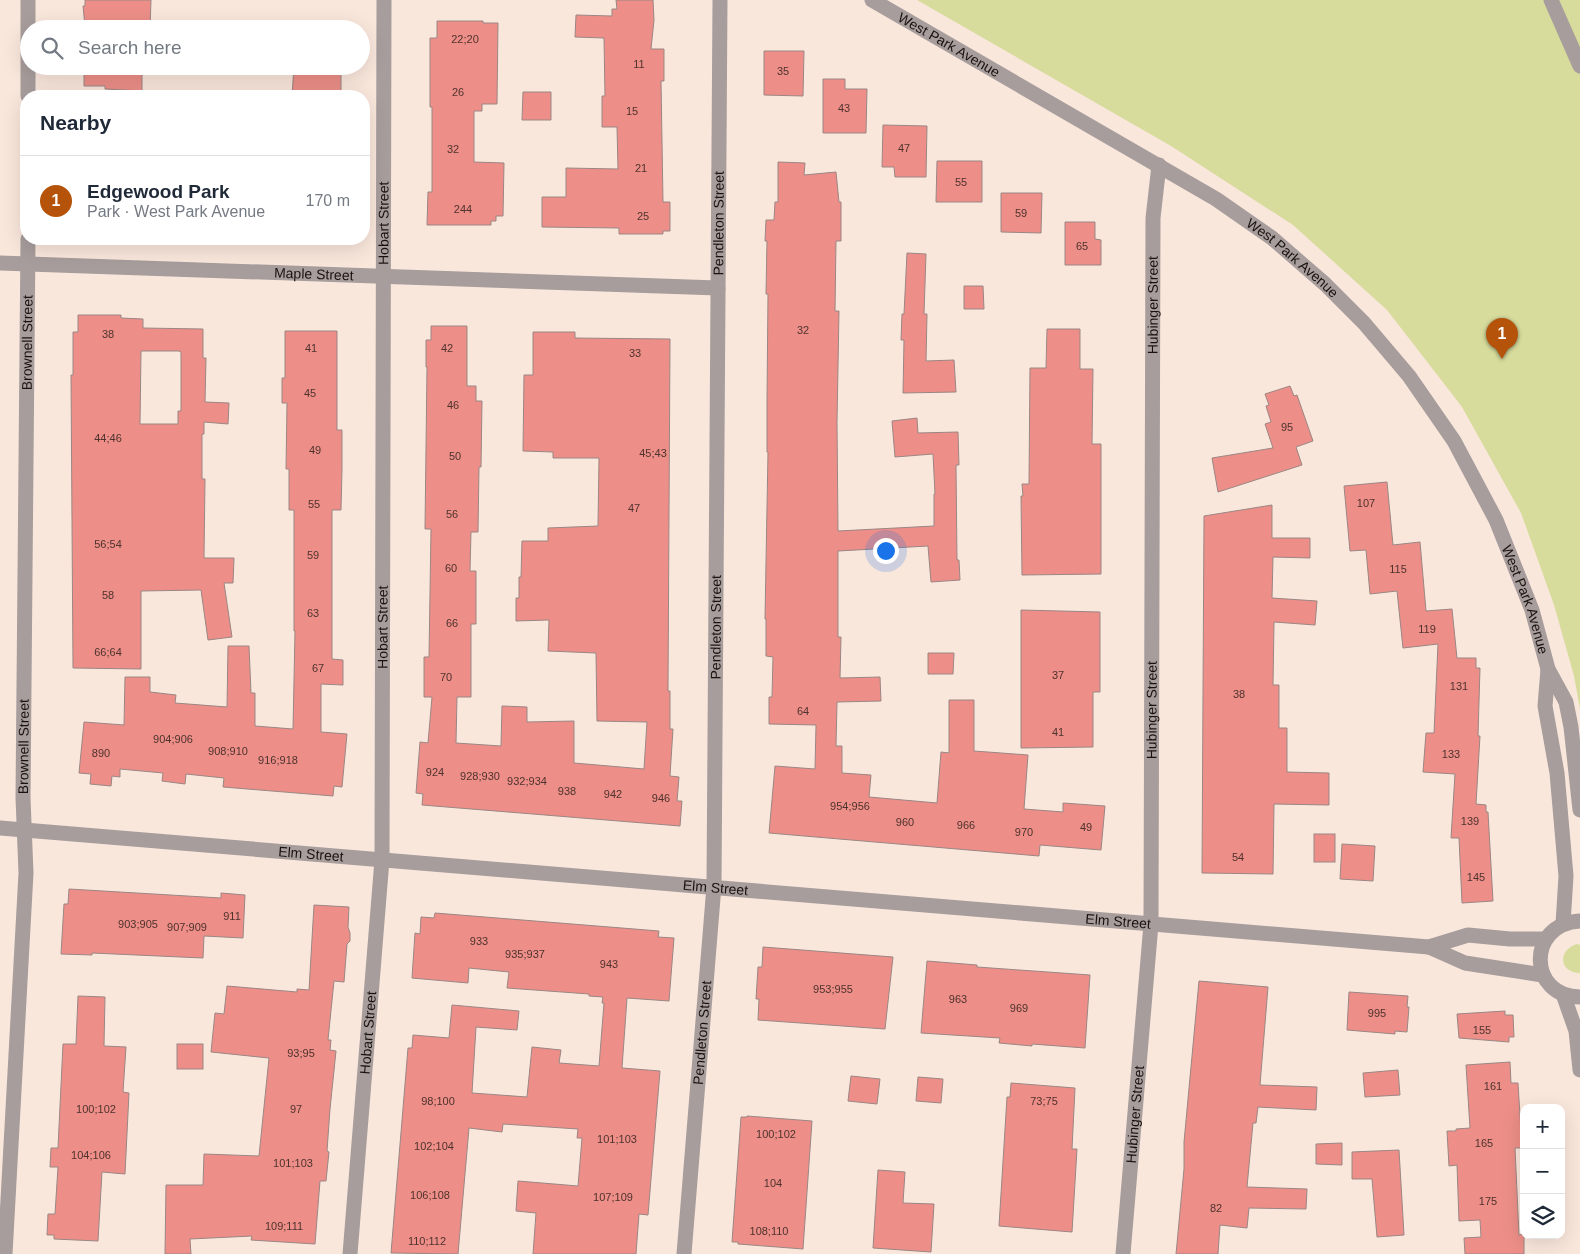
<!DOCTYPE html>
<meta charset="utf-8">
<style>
body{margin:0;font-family:Helvetica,sans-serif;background:#f2f2f3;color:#1f2937}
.controls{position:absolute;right:15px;bottom:15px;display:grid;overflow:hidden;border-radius:10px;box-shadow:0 5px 20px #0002}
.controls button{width:45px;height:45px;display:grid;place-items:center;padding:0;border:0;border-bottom:1px solid #e0e1e3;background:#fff;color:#1f2937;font:25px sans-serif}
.you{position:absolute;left:885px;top:550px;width:18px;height:18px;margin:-12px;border:4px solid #fff;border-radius:50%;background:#1a73e8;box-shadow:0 0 0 8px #1a73e833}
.badge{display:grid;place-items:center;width:32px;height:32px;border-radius:50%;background:#b45309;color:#fff;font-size:16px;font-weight:700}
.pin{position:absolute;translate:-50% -41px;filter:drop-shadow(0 1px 2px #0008)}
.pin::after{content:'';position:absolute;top:26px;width:18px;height:15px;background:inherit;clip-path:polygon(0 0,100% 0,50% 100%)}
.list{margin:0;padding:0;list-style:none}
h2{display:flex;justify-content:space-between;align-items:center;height:65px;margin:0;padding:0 20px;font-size:21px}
h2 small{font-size:16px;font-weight:400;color:#747a83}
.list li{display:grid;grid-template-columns:32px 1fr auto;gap:15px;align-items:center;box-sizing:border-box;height:90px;padding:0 20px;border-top:1px solid #e0e1e3}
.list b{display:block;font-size:19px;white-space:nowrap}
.list p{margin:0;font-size:16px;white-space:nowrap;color:#747a83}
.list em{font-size:16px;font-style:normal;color:#747a83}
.icon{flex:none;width:28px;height:28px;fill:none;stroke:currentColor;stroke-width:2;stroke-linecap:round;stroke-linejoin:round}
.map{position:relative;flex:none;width:1580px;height:1254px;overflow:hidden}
.search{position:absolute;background:#fff;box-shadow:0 5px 20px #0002;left:20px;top:20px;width:350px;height:55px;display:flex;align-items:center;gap:12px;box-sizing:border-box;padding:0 18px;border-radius:28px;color:#747a83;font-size:19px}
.panel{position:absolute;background:#fff;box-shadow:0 5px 20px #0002;left:20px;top:90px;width:350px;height:155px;border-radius:20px}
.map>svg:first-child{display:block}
</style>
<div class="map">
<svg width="1580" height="1254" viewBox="0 0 1580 1254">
<rect width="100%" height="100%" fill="#fae7dc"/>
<g fill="#d7dc9d">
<path d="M917 0H1580V709L1574 676 1554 605 1521 513 1462 407 1387 310 1293 225 1171 146Z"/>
<path d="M1577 944 1580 945V973C1559 973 1557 950 1577 944Z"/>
</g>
<g fill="#ed8f88" stroke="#9b8684" fill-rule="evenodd">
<path d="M85 0H151L150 28 85 26 83 6H85Z"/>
<path d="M616 0H653L654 20 651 49H664V81H661L663 202H670V231H663V234H619V228L542 227V197H566V168L618 169 617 127H602V96H605L604 38 575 37 576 15 612 16V9H617Z"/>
<path d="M437 21H483V23H498L497 104H482V111H474V162L504 163 503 216H496V221H491V225H427L428 192H432V107H430V38H437Z"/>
<path d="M764 51H804L803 96 764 95Z"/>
<path d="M84 66H142V91L105 89V86H84Z"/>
<path d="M294 66H341V96H292Z"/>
<path d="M823 79H845V89H867L866 133H823Z"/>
<path d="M523 92H551V120H522Z"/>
<path d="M883 125 927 126 926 177H895L894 167H882Z"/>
<path d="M937 161H982V202H936Z"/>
<path d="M778 162 805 163 804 175 836 172 839 202H841V241H836L835 311H839L837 422 838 531 934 526V494H935L933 454 895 457 892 421 917 418 918 433 958 432 959 465H956L957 560H959L960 580 931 582 928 546 838 551V637H841L840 678 880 677 881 701 837 702 836 746H842V773L871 775 869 797 937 803 941 752 949 753V700H974V751L1028 755 1024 809 1063 812V803L1105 806 1101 850 1040 845 1039 856 769 833 775 766 815 769 816 725 769 724V697H772L773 657 766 656V619H765L768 452H767V400L768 294H766L767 241H765L766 220H774L775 202H778Z"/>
<path d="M1001 193H1042L1041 233 1001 232Z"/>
<path d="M1065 222H1095V239L1101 240V265H1065Z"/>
<path d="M907 253 926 254 924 314H927L926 361 954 360 956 392 903 393 904 340H901L902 314H904Z"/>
<path d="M964 286H983L984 309H964Z"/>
<path d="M78 315H121V318L143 319V328L203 329V358H206L205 402 229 403 228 424 204 422V434H202V479H205L204 558H234L233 583H224L232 637 208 640 201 590 141 591V669L73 668 71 375H73V332H78ZM141 351H179L181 352V411H178V424H140Z"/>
<path d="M431 326H467V386H476V401H482L481 467H479L478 532H471L470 571H476V624H471V697H457L456 743 501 746 502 706 527 707V722L574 721V763L644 769 647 722 597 721 596 653 548 651 549 620 516 621V598H519V577H521L522 541H548V528L598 526 599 458H553V452L523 451 524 375H533V332H575V338L670 339 668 691H670V729H673L670 776 679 777 677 801H682L680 826 422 805 423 794 416 793 420 742 428 743 432 697H424V657H429L431 529H425L427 367H426V340H431Z"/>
<path d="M1047 329H1080V369H1093L1092 444H1101V574L1022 575 1021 496H1023L1022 484H1029L1030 368H1046Z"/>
<path d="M285 331H337V430H342V469L341 510H332V659L343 660V685L321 684V732L347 734 342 787 334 786 333 796 223 787 224 778 186 774 185 784 162 781 163 773 120 769V777L112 776 111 786 90 784 91 774 79 773 84 722 124 725 125 677H150V692L176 695 175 703 227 707 228 646H249L251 693H255V726L293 729 295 631H294V510H289V469H286L287 403H282V378H285Z"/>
<path d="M1290 386 1294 396 1297 395 1313 441 1296 447 1302 465 1218 492 1212 458 1273 448 1265 424 1271 422 1266 406 1269 405 1265 394Z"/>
<path d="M1387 482 1393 545 1420 542 1426 611 1452 609 1457 658H1476V668H1480L1478 736H1480L1476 804 1486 805V812H1488L1493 901 1462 903 1459 838H1451L1455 774 1423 772 1426 733H1434L1438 644 1403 648 1397 591 1370 594 1366 550 1350 551 1344 486Z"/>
<path d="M1272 505V538H1310V558L1273 557 1272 598 1317 601 1315 625 1274 622 1273 685H1279V728H1287V772L1329 773V805L1274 804 1273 874 1202 873 1204 516Z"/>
<path d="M1021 610 1100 612V692H1093V747L1021 748Z"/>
<path d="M928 653H954L953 674H928Z"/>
<rect x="1314" y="834" width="21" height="28"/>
<path d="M1342 844 1375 846 1373 881 1340 879Z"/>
<path d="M69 889 221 898V893L245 895 243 938 204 936 203 958 92 953V955L61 954 64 904H68Z"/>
<path d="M314 905 349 907 348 927 350 933V941L347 944 344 982 334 981 328 1040H331L330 1050 336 1051 330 1109 327 1151 329 1152 326 1181H320L315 1244 251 1240 252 1236 190 1239 191 1254H165L166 1185H203L204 1154 259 1156 269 1058 211 1052 215 1013 224 1014 227 986 297 992V989L309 990Z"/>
<path d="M435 913 659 931 658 937 674 938 669 1001 627 998 622 1068 660 1071 648 1215 639 1214 636 1254H533L536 1213 516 1211 518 1181 578 1186 582 1138H577L578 1129 503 1124 502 1132 469 1128 458 1254 391 1253 408 1048H412L413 1035 449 1038 452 1005 519 1011 517 1030 476 1027 472 1093 527 1097 532 1047 561 1050 559 1063 599 1066 604 1003H602L603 997 589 996V994L507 988 509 972 469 968 468 983 412 978 415 933 420 934 421 917 434 918Z"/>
<path d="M763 947 893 957 885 1029 758 1020 759 999H756L758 967H762Z"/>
<path d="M927 961 977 965V967L1090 975 1085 1048 1032 1044V1046L999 1043 1000 1038 921 1033Z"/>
<path d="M1199 981 1268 987 1260 1085 1317 1087 1316 1110 1258 1107 1256 1123H1253L1247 1187 1307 1189 1306 1209 1249 1208 1247 1228 1220 1225 1218 1254H1176L1184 1169V1142Z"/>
<path d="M1349 992 1408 996 1407 1007H1409L1407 1032 1395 1031V1034L1347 1030Z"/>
<path d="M78 996 105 997 104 1046 126 1047 123 1092 129 1093 125 1174 102 1172 98 1241 54 1239V1235H47L48 1214H55L58 1167H50L51 1148H58L63 1044H76Z"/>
<path d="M1505 1011V1015H1513L1514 1037H1509V1042L1459 1038 1457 1014Z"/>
<rect x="177" y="1044" width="26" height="25"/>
<path d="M1510 1062 1511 1083H1518L1522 1148H1515L1519 1235 1524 1234V1254H1465L1464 1238 1481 1237 1480 1220 1459 1221 1457 1165 1449 1166 1447 1131H1456V1129L1470 1128 1466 1065Z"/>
<path d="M1398 1070 1400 1095 1365 1097 1363 1073Z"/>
<path d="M851 1076 880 1079 877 1104 848 1101Z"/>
<path d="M918 1077 943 1079 941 1103 916 1101Z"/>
<path d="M1011 1083 1075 1088 1072 1149H1077L1072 1232 999 1226 1007 1097H1010Z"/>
<path d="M747 1116 812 1121 803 1249 738 1244V1242H732L741 1117H747Z"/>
<path d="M1342 1143V1165L1316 1164V1144Z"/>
<path d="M1399 1150 1404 1235 1377 1237 1372 1179H1352V1152Z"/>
<path d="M878 1170 905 1172 903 1203 934 1204 931 1252 873 1248Z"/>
</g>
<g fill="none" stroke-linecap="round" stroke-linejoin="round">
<g stroke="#a79d9c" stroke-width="15">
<path d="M28 0V96"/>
<path id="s1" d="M872 0 1216 199 1272 238 1325 284 1364 323 1409 376 1454 441 1496 520 1532 610 1548 669 1566 702 1571 727 1580 810"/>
<path d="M1551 0 1580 66"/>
<path id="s2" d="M0 263 718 288"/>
<path d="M1548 669 1545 706 1557 773 1566 876 1563 924"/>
<path id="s3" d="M0 828 1429 947 1465 963 1543 975"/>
<path d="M1580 921C1526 924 1528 997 1580 997"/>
<path d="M1429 947 1468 935 1510 939H1546"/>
<path d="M1563 994 1576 1031 1580 1070"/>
<path id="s4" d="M5 1254 26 873 23 798 28 239"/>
<path id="s5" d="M350 1254 382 860 384 0"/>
<path id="s6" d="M684 1254 714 886 720 0"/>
<path id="s7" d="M1123 1254 1151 924 1153 218 1159 165"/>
</g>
</g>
<g text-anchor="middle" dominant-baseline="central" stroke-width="4" stroke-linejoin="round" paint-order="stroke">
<g font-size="11" fill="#4e322d">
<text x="465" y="39">22;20</text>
<text x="639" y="64">11</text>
<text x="783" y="71">35</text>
<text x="458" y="92">26</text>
<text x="844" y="108">43</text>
<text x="632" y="111">15</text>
<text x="904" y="148">47</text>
<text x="453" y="149">32</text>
<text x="641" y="168">21</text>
<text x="961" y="182">55</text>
<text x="463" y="209">244</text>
<text x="1021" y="213">59</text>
<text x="643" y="216">25</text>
<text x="1082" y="246">65</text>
<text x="803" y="330">32</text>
<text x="108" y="334">38</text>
<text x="311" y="348">41</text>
<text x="447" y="348">42</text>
<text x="635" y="353">33</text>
<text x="310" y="393">45</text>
<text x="453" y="405">46</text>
<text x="1287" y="427">95</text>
<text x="108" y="438">44;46</text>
<text x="315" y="450">49</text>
<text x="653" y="453">45;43</text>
<text x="455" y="456">50</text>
<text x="1366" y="503">107</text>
<text x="314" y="504">55</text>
<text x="634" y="508">47</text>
<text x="452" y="514">56</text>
<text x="108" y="544">56;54</text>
<text x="313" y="555">59</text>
<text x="451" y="568">60</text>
<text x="1398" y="569">115</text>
<text x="108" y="595">58</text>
<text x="313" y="613">63</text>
<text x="452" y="623">66</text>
<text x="1427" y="629">119</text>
<text x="108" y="652">66;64</text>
<text x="318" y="668">67</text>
<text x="1058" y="675">37</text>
<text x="446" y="677">70</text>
<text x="1459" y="686">131</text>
<text x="1239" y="694">38</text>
<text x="803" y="711">64</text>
<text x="1058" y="732">41</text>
<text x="173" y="739">904;906</text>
<text x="228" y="751">908;910</text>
<text x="101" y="753">890</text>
<text x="1451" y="754">133</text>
<text x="278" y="760">916;918</text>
<text x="435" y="772">924</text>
<text x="480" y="776">928;930</text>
<text x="527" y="781">932;934</text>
<text x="567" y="791">938</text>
<text x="613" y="794">942</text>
<text x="661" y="798">946</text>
<text x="850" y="806">954;956</text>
<text x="1470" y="821">139</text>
<text x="905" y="822">960</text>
<text x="966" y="825">966</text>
<text x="1086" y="827">49</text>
<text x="1024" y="832">970</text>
<text x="1238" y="857">54</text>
<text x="1476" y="877">145</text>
<text x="232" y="916">911</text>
<text x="138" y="924">903;905</text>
<text x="187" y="927">907;909</text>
<text x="479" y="941">933</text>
<text x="525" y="954">935;937</text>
<text x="609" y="964">943</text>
<text x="833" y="989">953;955</text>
<text x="958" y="999">963</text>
<text x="1019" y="1008">969</text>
<text x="1377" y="1013">995</text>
<text x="1482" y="1030">155</text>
<text x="301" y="1053">93;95</text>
<text x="1493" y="1086">161</text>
<text x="438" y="1101">98;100</text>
<text x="1044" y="1101">73;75</text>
<text x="96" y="1109">100;102</text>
<text x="296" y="1109">97</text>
<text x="776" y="1134">100;102</text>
<text x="617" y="1139">101;103</text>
<text x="1484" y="1143">165</text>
<text x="434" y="1146">102;104</text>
<text x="91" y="1155">104;106</text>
<text x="293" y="1163">101;103</text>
<text x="773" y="1183">104</text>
<text x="430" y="1195">106;108</text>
<text x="613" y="1197">107;109</text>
<text x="1488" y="1201">175</text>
<text x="1216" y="1208">82</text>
<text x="284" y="1226">109;111</text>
<text x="769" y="1231">108;110</text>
<text x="427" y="1241">110;112</text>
</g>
<g font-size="14" fill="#19130f" stroke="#fff7f2">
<text stroke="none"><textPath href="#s1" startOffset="89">West Park Avenue</textPath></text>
<text stroke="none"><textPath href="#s5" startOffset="1032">Hobart Street</textPath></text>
<text stroke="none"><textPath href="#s6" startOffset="1032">Pendleton Street</textPath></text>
<text stroke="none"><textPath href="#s1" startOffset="494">West Park Avenue</textPath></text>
<text stroke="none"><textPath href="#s2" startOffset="314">Maple Street</textPath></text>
<text stroke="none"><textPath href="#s7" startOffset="950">Hubinger Street</textPath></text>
<text stroke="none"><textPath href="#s4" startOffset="912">Brownell Street</textPath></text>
<text stroke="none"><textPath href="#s1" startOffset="914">West Park Avenue</textPath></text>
<text stroke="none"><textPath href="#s5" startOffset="628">Hobart Street</textPath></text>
<text stroke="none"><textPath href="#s6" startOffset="628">Pendleton Street</textPath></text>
<text stroke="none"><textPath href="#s7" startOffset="545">Hubinger Street</textPath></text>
<text stroke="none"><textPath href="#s4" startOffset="508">Brownell Street</textPath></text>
<text stroke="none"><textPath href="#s3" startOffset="312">Elm Street</textPath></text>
<text stroke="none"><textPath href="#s3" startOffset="718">Elm Street</textPath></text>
<text stroke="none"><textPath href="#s3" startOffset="1122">Elm Street</textPath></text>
<text stroke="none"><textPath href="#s5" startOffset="222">Hobart Street</textPath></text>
<text stroke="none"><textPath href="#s6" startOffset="222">Pendleton Street</textPath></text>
<text stroke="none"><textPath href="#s7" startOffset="140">Hubinger Street</textPath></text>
</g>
</g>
</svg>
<div class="controls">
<button>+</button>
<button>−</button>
<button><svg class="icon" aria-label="layers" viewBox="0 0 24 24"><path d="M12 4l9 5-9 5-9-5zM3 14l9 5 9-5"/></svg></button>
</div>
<div class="you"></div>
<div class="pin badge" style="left:1502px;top:359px">1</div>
<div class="search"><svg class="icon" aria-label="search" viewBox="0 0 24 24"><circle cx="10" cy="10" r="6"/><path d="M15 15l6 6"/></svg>Search here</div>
<section class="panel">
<h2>Nearby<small></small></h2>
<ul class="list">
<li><span class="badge">1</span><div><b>Edgewood Park</b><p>Park · West Park Avenue</p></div><em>170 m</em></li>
</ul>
</section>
</div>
